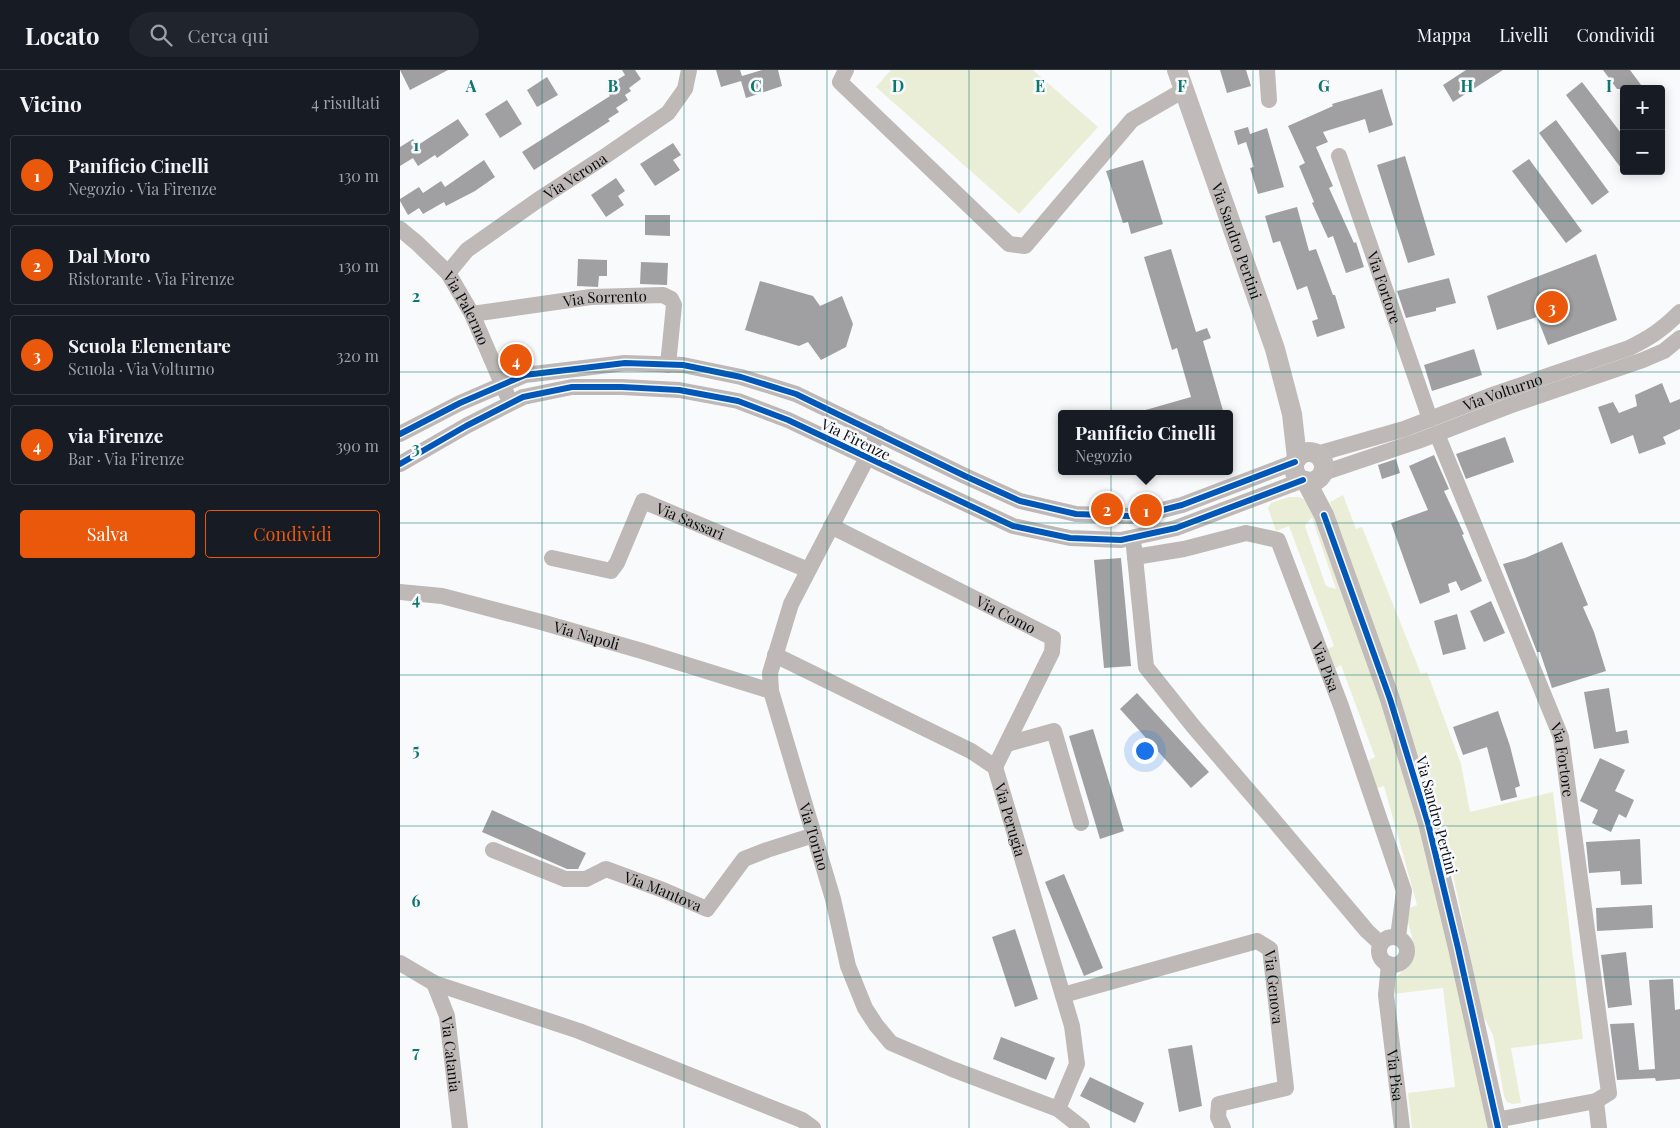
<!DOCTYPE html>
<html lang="it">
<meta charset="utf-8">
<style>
body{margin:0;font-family:"Playfair Display",serif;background:#20242c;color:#f1f3f6}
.controls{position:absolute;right:15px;top:15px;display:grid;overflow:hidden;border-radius:5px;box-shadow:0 2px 12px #0003}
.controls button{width:45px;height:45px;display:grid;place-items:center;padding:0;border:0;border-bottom:1px solid #363941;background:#171b24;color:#f1f3f6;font:25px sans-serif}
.you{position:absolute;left:744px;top:680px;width:18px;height:18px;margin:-12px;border:4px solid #fff;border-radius:50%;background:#1a73e8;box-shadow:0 0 0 8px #1a73e833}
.badge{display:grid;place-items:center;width:32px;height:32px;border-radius:50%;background:#ea580c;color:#fff;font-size:16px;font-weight:700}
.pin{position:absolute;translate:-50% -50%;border:2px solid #fff;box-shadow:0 1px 5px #0006}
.popup{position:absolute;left:658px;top:340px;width:175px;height:65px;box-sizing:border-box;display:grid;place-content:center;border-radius:5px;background:#171b24;filter:drop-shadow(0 1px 4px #0005);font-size:16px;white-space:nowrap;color:#9ea1a6}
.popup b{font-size:19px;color:#f1f3f6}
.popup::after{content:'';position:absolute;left:50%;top:100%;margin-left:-10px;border:10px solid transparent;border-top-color:#171b24}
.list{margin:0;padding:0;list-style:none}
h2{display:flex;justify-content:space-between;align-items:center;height:65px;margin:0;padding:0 20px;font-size:21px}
h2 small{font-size:16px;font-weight:400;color:#9ea1a6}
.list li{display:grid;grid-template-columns:32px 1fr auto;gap:15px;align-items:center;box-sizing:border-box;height:80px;margin:0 10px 10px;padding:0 10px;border:1px solid #363941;border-radius:5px}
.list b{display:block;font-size:19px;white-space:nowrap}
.list p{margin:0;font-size:16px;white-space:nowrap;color:#9ea1a6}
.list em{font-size:16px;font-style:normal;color:#9ea1a6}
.actions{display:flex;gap:10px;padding:15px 20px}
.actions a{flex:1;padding:11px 0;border:1px solid #ea580c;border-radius:5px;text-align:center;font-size:18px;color:#ea580c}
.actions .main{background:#ea580c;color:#fff}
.icon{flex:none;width:28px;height:28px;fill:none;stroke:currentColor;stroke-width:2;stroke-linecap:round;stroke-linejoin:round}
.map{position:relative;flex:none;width:1280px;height:1058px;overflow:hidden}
header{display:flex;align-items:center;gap:30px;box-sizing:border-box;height:70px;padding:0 25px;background:#171b24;border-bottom:1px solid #363941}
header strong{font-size:24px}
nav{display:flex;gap:28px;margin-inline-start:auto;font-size:18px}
.search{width:350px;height:45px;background:#20242c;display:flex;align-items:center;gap:12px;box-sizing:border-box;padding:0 18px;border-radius:28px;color:#9ea1a6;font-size:19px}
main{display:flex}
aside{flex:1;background:#171b24}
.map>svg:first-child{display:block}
</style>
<header>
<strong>Locato</strong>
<div class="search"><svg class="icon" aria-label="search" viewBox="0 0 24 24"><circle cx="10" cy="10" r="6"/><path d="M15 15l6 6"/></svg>Cerca qui</div>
<nav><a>Mappa</a><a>Livelli</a><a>Condividi</a></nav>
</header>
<main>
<aside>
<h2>Vicino<small>4 risultati</small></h2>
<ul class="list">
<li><span class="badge">1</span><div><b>Panificio Cinelli</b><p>Negozio · Via Firenze</p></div><em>130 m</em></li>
<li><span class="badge">2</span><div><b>Dal Moro</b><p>Ristorante · Via Firenze</p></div><em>130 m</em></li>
<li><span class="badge">3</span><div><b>Scuola Elementare</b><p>Scuola · Via Volturno</p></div><em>320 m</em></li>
<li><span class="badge">4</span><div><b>via Firenze</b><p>Bar · Via Firenze</p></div><em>390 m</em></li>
</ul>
<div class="actions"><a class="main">Salva</a><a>Condividi</a></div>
</aside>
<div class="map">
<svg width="1280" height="1058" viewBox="0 0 1280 1058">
<rect width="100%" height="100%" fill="#f9fafc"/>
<g fill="#ebeed7" fill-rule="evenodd">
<path d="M491 0H633L698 57 619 144 476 17Z"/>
<path d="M943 425 956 459 962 457 1021 604 1027 602 1061 694 1070 742 1153 722 1183 969 1111 978 1121 1033 1113 1034 1107 1032 1104 1026 1093 965 1080 940 1070 885 1048 781 1032 725 930 432Z"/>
<path d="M889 427H899L904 429 909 427 1017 734 1090 1058H1012L1008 1023 1055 1017 1043 918 993 924 997 907 1014 887V875L1005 840 1017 835 984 716 974 719 965 692 975 687 941 595 931 601 923 581 934 576 889 456 876 461 868 438 871 433ZM911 448H912L936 519 926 516 905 456Z"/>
</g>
<g fill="#a0a0a2">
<path d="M0 0H48L10 20Z"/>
<path d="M222 0H235L241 9 229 18 231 21 225 25 228 30 216 38 219 42 208 49 210 51 134 100 122 82 210 26 206 20 218 13 217 10 225 5Z"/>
<path d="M316 0H340L342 6 362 0H378L382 16 346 28 341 11 321 17Z"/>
<path d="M820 0H846L851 16 827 23Z"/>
<path d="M1066 0H1103L1053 32 1043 15Z"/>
<path d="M1203 0H1230L1244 19H1217Z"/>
<path d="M147 7 158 25 137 37 127 20Z"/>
<path d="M1182 12 1224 67V102L1166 25Z"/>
<path d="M982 19 993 55 969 63 965 49 923 62 928 72 916 77 933 116 929 118 954 173 956 172 964 197 946 203 933 166 928 168 912 133 914 132 899 96 905 93 888 56 933 36 932 34Z"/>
<path d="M107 30 122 54 100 68 85 44Z"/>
<path d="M58 49 69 65 64 69 37 88 35 85 18 96 13 88 0 96V77L13 69 18 75Z"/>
<path d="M1156 50 1209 122 1192 135 1139 63Z"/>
<path d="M848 57 850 64 867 58 884 117 858 124 850 98 854 97 846 72 838 75 834 61Z"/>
<path d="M273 73 281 85 273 90 280 100 255 116 240 94Z"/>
<path d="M1005 86 1035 185 1008 193 977 95Z"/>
<path d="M1129 89 1182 161 1166 173 1112 101Z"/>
<path d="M84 90 95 107 75 121 46 136 44 132 23 144 19 138 8 145 0 131V129L19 117 23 123 41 111 45 117Z"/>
<path d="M743 90 763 154 731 164 728 152 723 153 706 101Z"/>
<path d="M216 108 225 121 218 126 224 135 206 147 191 125Z"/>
<path d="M897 137 909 181 916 179 933 225H935L945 258 917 267 912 251 918 249 907 216 897 220 880 171 873 173 865 146Z"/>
<path d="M245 145H270V166L245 165Z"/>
<path d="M771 179 796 262 807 258 811 268 803 271 824 344H743L742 341 791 327 777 278 772 280 744 187Z"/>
<path d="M1196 184 1217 250 1148 275 1137 247 1097 260 1087 226Z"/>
<path d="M178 189 207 190V206H199L198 217 177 216Z"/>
<path d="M241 192 268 193 267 215 240 214Z"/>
<path d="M1049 208 1056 233 1036 238V241L1006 248 997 221Z"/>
<path d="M360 211 413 226 420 236 442 226 453 254 446 277 421 290 408 272 399 276 345 260Z"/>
<path d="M1074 279 1082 305 1032 321 1024 295Z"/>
<path d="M1262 313 1270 333 1280 329V359L1263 367 1266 374 1239 384 1233 365 1211 374 1198 337 1213 332 1219 343 1237 336 1235 325Z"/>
<path d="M1105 367 1114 392 1066 409 1056 384Z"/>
<path d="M1034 385 1049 419 1044 421 1064 464 1062 465 1082 511 1061 521 1056 511 1048 514 1050 522 1020 534 991 453 1028 440 1009 396Z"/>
<path d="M996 389 1000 403 982 409 978 395Z"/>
<path d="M1162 472 1188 535 1183 537 1194 562 1206 601 1152 618 1140 582H1137L1103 494 1125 488Z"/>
<path d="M721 488 731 596 704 598 694 490Z"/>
<path d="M1091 531 1105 563 1084 572 1070 541Z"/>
<path d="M1057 544 1066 579 1043 585 1034 551Z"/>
<path d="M1209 618 1216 662 1227 660 1229 673 1194 679 1184 622Z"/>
<path d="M737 623 809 702 791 718 720 639Z"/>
<path d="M1098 641 1110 676 1120 716 1115 718 1117 727 1101 731 1087 677 1063 685 1053 657Z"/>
<path d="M693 659 724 761 700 769 669 666Z"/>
<path d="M1200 688 1225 700 1215 721 1234 730 1226 748 1219 744 1211 762 1192 753 1198 740 1180 731Z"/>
<path d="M92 740 186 783 178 799H167L82 762Z"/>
<path d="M1240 769 1242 814 1221 815 1220 801 1189 803 1186 772Z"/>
<path d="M664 804 703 898 684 906 645 812Z"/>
<path d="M1252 835 1253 858 1197 861 1196 838Z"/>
<path d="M615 859 638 929 615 937 592 867Z"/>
<path d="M1226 882 1232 935 1208 938 1201 885Z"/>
<path d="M1273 909 1275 940 1280 939V1009L1256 1011 1255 1008 1217 1010 1210 954 1234 953 1239 1000 1255 999 1249 910Z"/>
<path d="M601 967 655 988 646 1010 593 989Z"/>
<path d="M792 975 802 1036 779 1042 768 979Z"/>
<path d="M690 1007 744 1033 735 1053 680 1026Z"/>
</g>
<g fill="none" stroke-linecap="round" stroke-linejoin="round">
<g stroke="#beb8b6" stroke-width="16">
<path d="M446 0 440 12 609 174 625 176 732 50 784 20"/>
<path d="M867 0 869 30"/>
<path id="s1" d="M939 86 1030 349"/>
<path id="s2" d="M0 159 17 173 48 203 72 244 107 325"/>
<path id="s3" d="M48 203 67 180 138 130 201 89 268 43 285 19 289 0"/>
<path id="s4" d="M72 244 191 227 263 225 271 229 274 235 268 295"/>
<path id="s5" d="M478 363 467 388 391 534 370 603 371 621 433 829 448 896 465 938 476 955 491 973 552 999 658 1039 682 1058"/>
<path d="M0 364 60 333 125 305 225 293 283 295 341 307 396 324 565 406 620 431 676 444 729 446 747 444 782 435 895 392"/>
<path id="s6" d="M1037 364 1161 667 1209 1023 1196 1031 1096 1050"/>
<path id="s7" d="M917 384 1004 359 1095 324 1229 278C1250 268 1263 259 1280 242"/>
<path d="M0 394 66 356 123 327 172 317H222L279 320 338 331 388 350 613 456 670 468 721 470 776 458 903 410"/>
<path d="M923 403 1018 371 1109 336 1243 290 1264 281 1280 268"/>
<path id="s8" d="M431 456 653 568 652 582 595 697"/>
<path d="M734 477 746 597 793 656 871 747 967 861 981 874"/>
<path id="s9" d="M735 487 784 479 846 463 878 470 941 636 1004 821 998 867"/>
<path id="s10" d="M152 488 211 501 217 493 243 431 408 500"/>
<path id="s11" d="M0 522 42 526 141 552 242 581 371 621"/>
<path id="s12" d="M375 585 571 681 595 697 672 956 677 994 658 1039"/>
<path d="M607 674 654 661 681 753"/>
<path id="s13" d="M93 780 165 809H186L206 799 263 820 307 839 344 789 367 780 414 765"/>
<circle cx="993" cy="881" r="14"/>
<path d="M0 893 34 913 179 961 402 1050 413 1058"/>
<path id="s14" d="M989 894 986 925 1002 1058"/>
<path id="s15" d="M34 913 47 946 60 1058"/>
<path id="s16" d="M663 925 857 871 870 879 886 1018 819 1034 818 1047 823 1058"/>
<path d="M1196 1031 1199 1058"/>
</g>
<g stroke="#c0bab9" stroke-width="20">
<path id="s17" d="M777 0 875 279 892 344 897 388"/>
<circle cx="909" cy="397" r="15"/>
<path d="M906 411 924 445 990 629 1028 753 1058 878 1098 1058"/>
</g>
<defs>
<g id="cycleway">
<path d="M0 364 60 333 125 305 225 293 283 295 341 307 396 324 565 406 620 431 676 444 729 446 747 444 782 435 895 392"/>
<path d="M0 394 66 356 123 327 172 317H222L279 320 338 331 388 350 613 456 670 468 721 470 776 458 903 410"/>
<path d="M924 445 990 629 1028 753 1058 878 1098 1058"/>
</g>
</defs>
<use href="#cycleway" stroke="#f8f9fd" stroke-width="9"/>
<use href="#cycleway" stroke="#0057b8" stroke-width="6"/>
</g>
<path fill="none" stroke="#0f766e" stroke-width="1" stroke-opacity="0.55" d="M142 0V1058M284 0V1058M427 0V1058M569 0V1058M711 0V1058M853 0V1058M996 0V1058M1138 0V1058M0 151H1280M0 302H1280M0 453H1280M0 605H1280M0 756H1280M0 907H1280"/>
<g text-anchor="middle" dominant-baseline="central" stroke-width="5" stroke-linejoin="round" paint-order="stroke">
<g font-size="15" fill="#0b0c0f" stroke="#f8f9fd">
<text stroke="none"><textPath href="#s3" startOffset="161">Via Verona</textPath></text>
<text stroke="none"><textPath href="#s17" startOffset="181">Via Sandro Pertini</textPath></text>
<text stroke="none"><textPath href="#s1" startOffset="139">Via Fortore</textPath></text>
<text stroke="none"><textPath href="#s4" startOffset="134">Via Sorrento</textPath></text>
<text stroke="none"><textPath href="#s2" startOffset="105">Via Palermo</textPath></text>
<text stroke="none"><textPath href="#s7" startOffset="196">Via Volturno</textPath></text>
<text transform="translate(456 369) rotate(26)">Via Firenze</text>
<text stroke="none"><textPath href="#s10" startOffset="189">Via Sassari</textPath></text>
<text stroke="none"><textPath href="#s8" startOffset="196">Via Como</textPath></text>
<text stroke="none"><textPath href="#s11" startOffset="192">Via Napoli</textPath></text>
<text stroke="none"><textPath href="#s9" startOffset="282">Via Pisa</textPath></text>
<text stroke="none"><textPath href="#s6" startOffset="350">Via Fortore</textPath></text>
<text transform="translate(1037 745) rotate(75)">Via Sandro Pertini</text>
<text stroke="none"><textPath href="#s12" startOffset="302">Via Perugia</textPath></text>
<text stroke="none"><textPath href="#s5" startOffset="434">Via Torino</textPath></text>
<text stroke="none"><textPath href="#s13" startOffset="182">Via Mantova</textPath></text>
<text stroke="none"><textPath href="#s16" startOffset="255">Via Genova</textPath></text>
<text stroke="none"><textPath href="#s15" startOffset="74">Via Catania</textPath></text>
<text stroke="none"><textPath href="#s14" startOffset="112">Via Pisa</textPath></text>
</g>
</g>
<g font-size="16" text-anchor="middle" font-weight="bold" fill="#0f766e" stroke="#f8f9fd" stroke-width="5" stroke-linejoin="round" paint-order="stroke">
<text x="71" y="22">A</text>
<text x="213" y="22">B</text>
<text x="356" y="22">C</text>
<text x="498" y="22">D</text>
<text x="640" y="22">E</text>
<text x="782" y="22">F</text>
<text x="924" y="22">G</text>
<text x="1067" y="22">H</text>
<text x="1209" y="22">I</text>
<text x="16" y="81">1</text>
<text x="16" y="232">2</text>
<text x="16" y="384">3</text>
<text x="16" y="535">4</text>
<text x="16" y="686">5</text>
<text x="16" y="837">6</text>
<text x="16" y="988">7</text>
</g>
</svg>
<div class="controls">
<button>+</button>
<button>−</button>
</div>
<div class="you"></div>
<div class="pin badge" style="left:746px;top:440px">1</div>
<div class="popup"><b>Panificio Cinelli</b>Negozio</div>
<div class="pin badge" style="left:707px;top:439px">2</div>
<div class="pin badge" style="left:1152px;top:237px">3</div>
<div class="pin badge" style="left:116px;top:290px">4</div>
</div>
</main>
